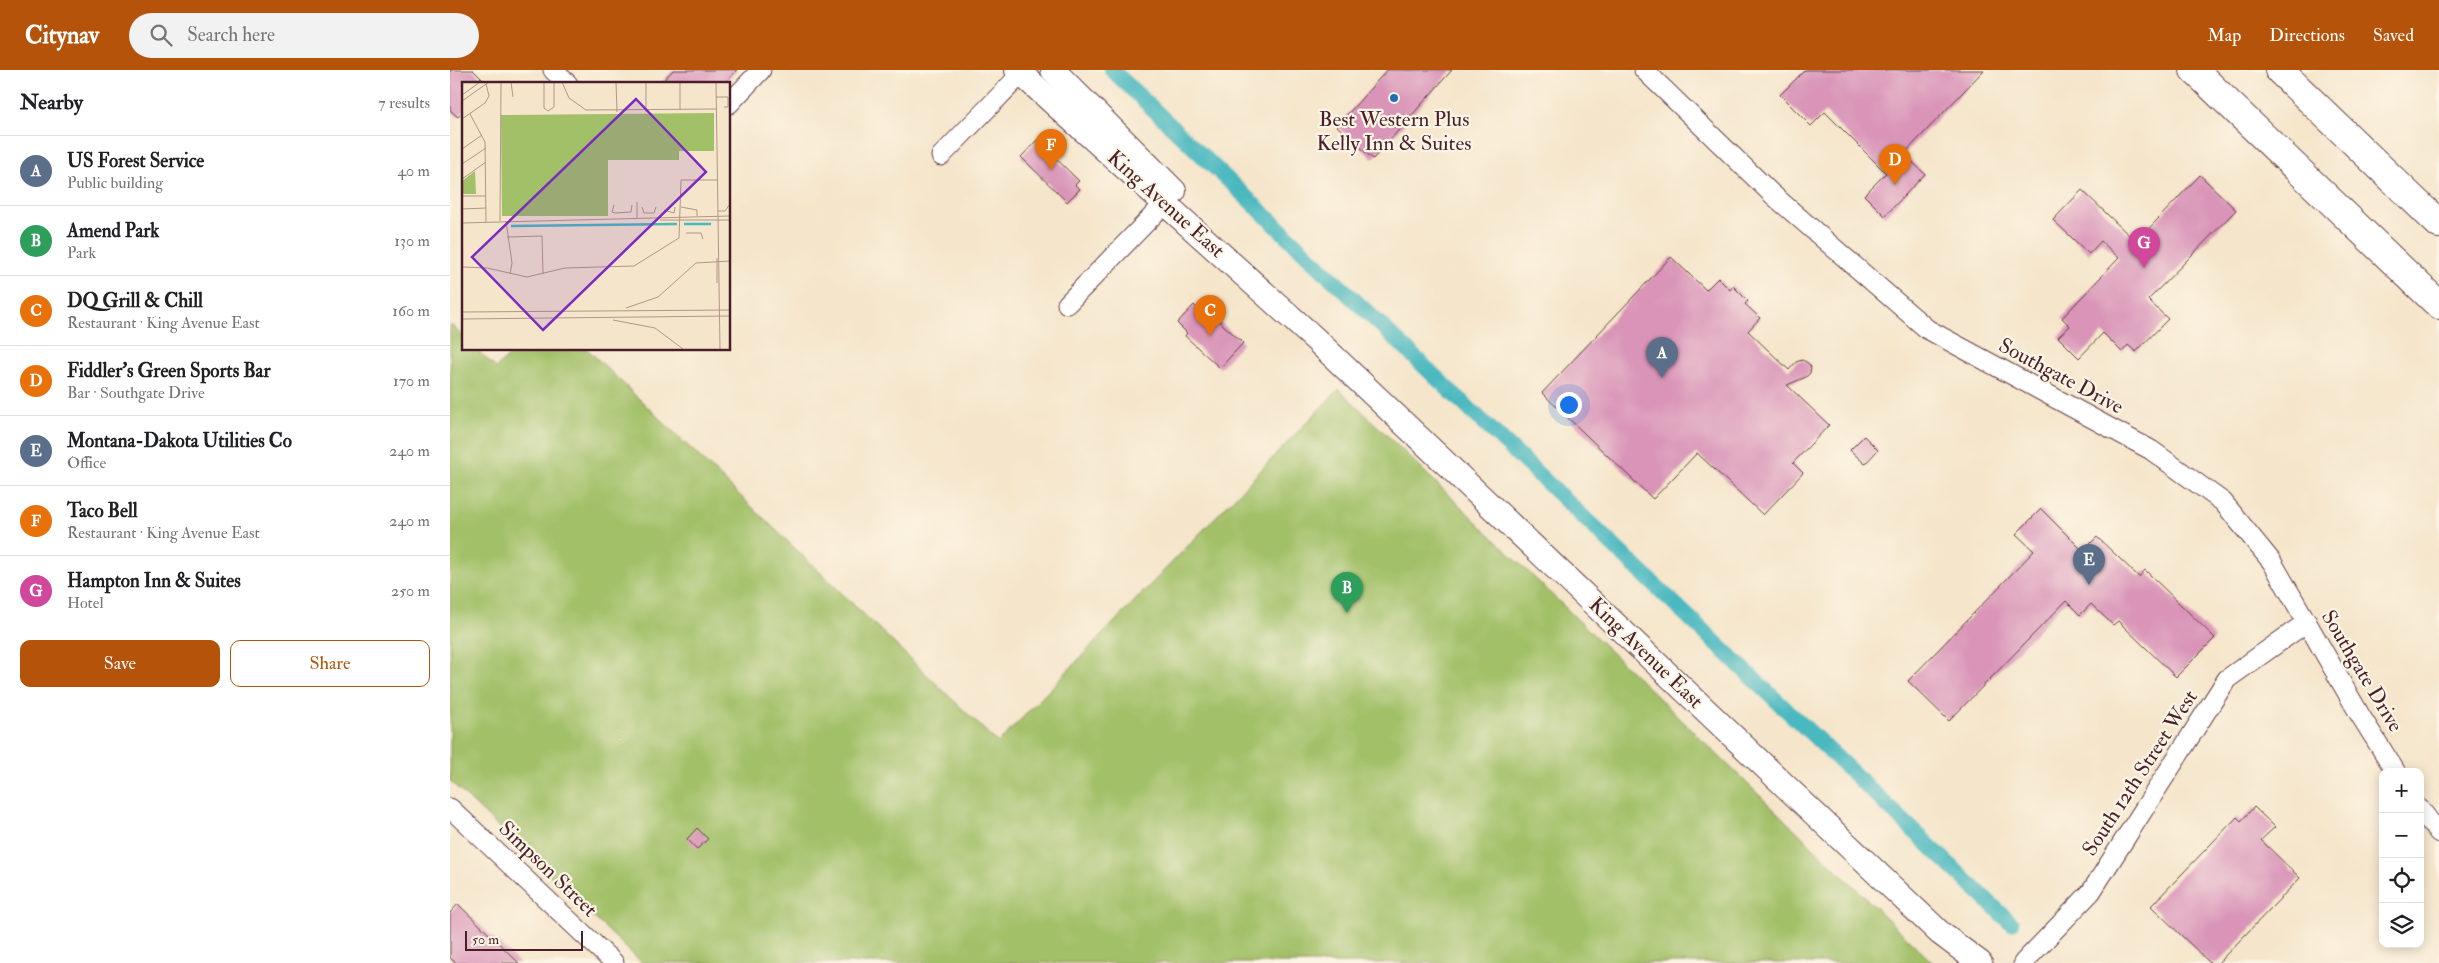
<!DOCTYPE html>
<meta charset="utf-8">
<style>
body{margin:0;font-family:"IM FELL Double Pica",serif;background:#f2f2f2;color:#202124}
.controls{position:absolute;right:15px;bottom:15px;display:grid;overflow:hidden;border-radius:10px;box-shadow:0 2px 12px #0003}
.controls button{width:45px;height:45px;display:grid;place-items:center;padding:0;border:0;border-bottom:1px solid #e0e0e0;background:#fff;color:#202124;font:25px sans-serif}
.scale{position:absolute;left:15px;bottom:12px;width:118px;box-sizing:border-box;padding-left:5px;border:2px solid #4a1f2b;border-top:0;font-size:14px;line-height:18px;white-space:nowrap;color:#4a1f2b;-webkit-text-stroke:4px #fcf5e5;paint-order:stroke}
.you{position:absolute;left:1118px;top:334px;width:18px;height:18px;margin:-12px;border:4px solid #fff;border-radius:50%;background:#1a73e8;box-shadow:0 0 0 8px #1a73e833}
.badge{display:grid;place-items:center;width:32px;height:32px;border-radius:50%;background:#b45309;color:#fff;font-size:16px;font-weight:700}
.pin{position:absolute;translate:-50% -41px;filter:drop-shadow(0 1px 2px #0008)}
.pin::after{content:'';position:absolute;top:26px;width:18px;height:15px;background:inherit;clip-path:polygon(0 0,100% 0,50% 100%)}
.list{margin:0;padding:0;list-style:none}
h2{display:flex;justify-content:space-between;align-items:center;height:65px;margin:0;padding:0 20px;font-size:21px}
h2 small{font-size:16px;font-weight:400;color:#757577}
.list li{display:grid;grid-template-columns:32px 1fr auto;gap:15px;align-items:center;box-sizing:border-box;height:70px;padding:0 20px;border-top:1px solid #e0e0e0}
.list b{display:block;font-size:19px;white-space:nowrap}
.list p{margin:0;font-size:16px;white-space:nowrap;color:#757577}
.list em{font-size:16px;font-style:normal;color:#757577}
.actions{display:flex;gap:10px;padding:15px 20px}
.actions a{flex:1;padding:11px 0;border:1px solid #b45309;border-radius:10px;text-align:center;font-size:18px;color:#b45309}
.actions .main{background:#b45309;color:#fff}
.icon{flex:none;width:28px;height:28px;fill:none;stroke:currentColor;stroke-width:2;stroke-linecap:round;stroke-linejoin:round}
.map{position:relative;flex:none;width:1989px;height:893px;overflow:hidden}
header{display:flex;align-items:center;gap:30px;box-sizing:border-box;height:70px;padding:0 25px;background:#b45309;color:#fff}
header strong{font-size:24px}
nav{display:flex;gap:28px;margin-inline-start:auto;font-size:18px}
.search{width:350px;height:45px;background:#f2f2f2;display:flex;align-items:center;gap:12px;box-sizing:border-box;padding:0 18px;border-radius:28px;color:#757577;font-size:19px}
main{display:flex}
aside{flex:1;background:#fff}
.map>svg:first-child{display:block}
</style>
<header>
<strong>Citynav</strong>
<div class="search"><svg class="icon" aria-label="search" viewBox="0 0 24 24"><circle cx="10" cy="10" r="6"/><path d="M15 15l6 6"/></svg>Search here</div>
<nav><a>Map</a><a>Directions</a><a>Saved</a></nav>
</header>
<main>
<aside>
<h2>Nearby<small>7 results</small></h2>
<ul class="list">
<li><span class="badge" style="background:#5c6f8a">A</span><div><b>US Forest Service</b><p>Public building</p></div><em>40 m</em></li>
<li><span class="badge" style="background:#2e9e5b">B</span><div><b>Amend Park</b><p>Park</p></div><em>130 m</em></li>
<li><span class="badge" style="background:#e8710a">C</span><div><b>DQ Grill &amp; Chill</b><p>Restaurant · King Avenue East</p></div><em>160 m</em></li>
<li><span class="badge" style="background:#e8710a">D</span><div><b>Fiddler's Green Sports Bar</b><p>Bar · Southgate Drive</p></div><em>170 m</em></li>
<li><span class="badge" style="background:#5c6f8a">E</span><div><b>Montana-Dakota Utilities Co</b><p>Office</p></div><em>240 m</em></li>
<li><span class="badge" style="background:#e8710a">F</span><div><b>Taco Bell</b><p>Restaurant · King Avenue East</p></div><em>240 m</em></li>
<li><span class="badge" style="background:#d1479c">G</span><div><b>Hampton Inn &amp; Suites</b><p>Hotel</p></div><em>250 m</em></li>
</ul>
<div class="actions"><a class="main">Save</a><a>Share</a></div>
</aside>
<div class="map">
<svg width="1989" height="893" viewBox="0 0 1989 893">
<rect width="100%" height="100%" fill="#fcf5e5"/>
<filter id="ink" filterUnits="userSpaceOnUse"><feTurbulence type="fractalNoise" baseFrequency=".02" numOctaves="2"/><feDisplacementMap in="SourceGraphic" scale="10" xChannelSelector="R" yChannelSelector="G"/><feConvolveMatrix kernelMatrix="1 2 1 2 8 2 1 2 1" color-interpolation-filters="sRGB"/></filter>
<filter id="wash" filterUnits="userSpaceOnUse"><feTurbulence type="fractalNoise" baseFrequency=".0096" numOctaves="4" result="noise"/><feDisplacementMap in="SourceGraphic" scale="20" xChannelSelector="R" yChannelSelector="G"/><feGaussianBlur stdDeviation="1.12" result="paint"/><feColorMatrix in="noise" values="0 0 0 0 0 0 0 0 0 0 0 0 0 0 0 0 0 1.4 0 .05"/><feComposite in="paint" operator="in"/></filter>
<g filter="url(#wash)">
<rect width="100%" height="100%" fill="#f5e5ca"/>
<path fill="#a2c068" stroke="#76704a" d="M0 254 14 267V279H26L46 298 66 279H137L548 673 889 319 1483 893H192L0 711Z"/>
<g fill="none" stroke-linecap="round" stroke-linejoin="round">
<path stroke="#49b8bf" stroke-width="16" d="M662 0 1561 853"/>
</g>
<g id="blocks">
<g fill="#d994b8">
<path d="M0 0H23L37 14H14V41L8 47 0 40Z"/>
<path d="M223 0H287L274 14H210Z"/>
<path d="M937 0H1002L923 89 887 56Z"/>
<path d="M1355 0H1534L1454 84 1475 104 1435 146 1414 125 1436 103 1375 42 1361 56 1330 25Z"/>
<path d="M587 70 629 111 625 115 630 119 617 132 571 87Z"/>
<path d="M1750 105 1786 140 1698 230 1718 249 1686 282 1678 275 1672 282 1653 263 1629 288 1608 267 1620 256 1612 248 1669 188 1651 171 1639 184 1603 150 1632 120 1686 172Z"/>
<path d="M1221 187 1256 220 1268 208 1280 220 1283 216 1298 231 1295 234 1310 248 1298 261 1339 300 1346 292 1352 290 1358 293 1361 297 1360 303 1356 307 1337 315 1379 355 1343 393 1353 403 1313 445 1247 383 1203 429 1092 323Z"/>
<path d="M744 235 755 246 759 242 793 273 770 298 735 266 737 263 727 253Z"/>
<path d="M1414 366 1428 380 1415 394 1400 380Z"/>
<path d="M1591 439 1633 481 1647 467 1689 507 1695 500 1765 568 1726 607 1668 551 1663 555 1641 534 1630 545 1616 531 1499 651 1458 611 1584 481 1566 464Z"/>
<path d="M1804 737 1825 757 1811 770 1850 808 1768 893H1760L1701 836 1787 747 1791 751Z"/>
<path d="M247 758 258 769 247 779 237 769Z"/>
<path d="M8 834 69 893H6L0 888V843Z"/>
</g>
</g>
</g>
<g filter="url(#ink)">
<use href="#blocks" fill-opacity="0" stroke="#643d43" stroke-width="1"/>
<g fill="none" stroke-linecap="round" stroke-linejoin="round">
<defs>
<g id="minor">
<path d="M103 0 118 14"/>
<path d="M1194 0 1323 125 1477 259 1701 380 1773 432 1822 492 1910 645 1946 702"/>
<path d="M279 34 311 0"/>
<path d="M491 86 571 4"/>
<path d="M617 234 715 133"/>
<path d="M0 738 164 893"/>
<path d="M1970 739 1989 763"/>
<path d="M1573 893 1641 822 1777 609 1857 552"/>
</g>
<g id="major">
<path d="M567 0 865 269 1490 863 1530 893"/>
<path d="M603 0 724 121"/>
</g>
<g id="highway">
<path d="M1744 0 1989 235"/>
<path d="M1829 0 1989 154"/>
</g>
</defs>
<use href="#minor" stroke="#643d43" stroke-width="21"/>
<use href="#major" stroke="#643d43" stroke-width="26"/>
<use href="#highway" stroke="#643d43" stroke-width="30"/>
<use href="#minor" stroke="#fff" stroke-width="19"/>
<use href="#major" stroke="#fff" stroke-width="24"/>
<use href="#highway" stroke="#fff" stroke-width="28"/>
</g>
</g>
<circle fill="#1f6fb2" stroke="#fcf5e5" stroke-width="2" cx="944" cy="28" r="5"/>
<g text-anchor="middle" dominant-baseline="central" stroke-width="4.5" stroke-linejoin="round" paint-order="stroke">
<g font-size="21" fill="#4a1f2b" stroke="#fcf5e5">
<text x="944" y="49">Best Western Plus<tspan x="944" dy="24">Kelly Inn &amp; Suites</tspan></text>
</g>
<g font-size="21" fill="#4a1f2b" stroke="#fcf5e5">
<text transform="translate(716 134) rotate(42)">King Avenue East</text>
<text transform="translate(1611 306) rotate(28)">Southgate Drive</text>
<text transform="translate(1196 583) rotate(44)">King Avenue East</text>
<text transform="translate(1912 601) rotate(59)">Southgate Drive</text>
<text transform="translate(1690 703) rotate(-57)">South 12th Street West</text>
<text transform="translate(98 799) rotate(44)">Simpson Street</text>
</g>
</g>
<g transform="translate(12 12)">
<rect width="268" height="268" fill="#f5e5ca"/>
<path d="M252 31V69H217V78H146V134H40L39 33ZM13 89 14 112H0V99Z" fill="#a2c068"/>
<path d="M213 40H234V53H217Z" fill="#a2c068"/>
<path fill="none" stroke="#49b8bf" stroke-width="2.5" d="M222 142H249M49 144 215 142"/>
<path fill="none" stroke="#b1968a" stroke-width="1" d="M49 0 51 15M82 0V26L86 29 92 25V0M100 0 107 16 124 28 254 27M154 0 155 30M184 0V30M218 0V28M254 0 258 267M0 13 18 0M254 15H266V25H262M0 19 27 0M8 32 23 60 24 140M0 37 23 21 27 14 24 2M0 67 20 53M0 82 24 66M0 97 24 80M0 114H24M175 120V136M152 123 150 130 153 131 169 130 170 123M180 125 182 131H192L194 125M219 125 235 128V134M0 127 24 126M202 128 212 131 213 125M256 129H263L268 122M198 138H268M38 139 39 0M44 139 50 181 48 192M0 141 268 134M268 147V166M224 151H239L241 157M45 155 80 154 81 192M0 185 25 186 65 195 103 186 172 184 217 156 219 98H256M255 201V176M164 226 196 215 234 181 268 179M0 230 268 228M0 237 268 234M151 238 193 246 221 267"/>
<path fill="#7b2cbf" fill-opacity="0.15" stroke="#7b2cbf" stroke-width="2.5" d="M174 17 244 90 81 248 10 175Z"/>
<rect width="268" height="268" fill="none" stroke="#4a1f2b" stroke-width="2.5"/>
</g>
</svg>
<div class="controls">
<button>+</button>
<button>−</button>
<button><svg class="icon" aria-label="locate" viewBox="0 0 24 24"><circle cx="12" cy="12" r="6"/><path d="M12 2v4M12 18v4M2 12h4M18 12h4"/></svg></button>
<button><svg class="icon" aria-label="layers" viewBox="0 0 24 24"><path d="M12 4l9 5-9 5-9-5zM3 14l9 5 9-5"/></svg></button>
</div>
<div class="scale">50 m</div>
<div class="you"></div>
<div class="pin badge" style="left:1212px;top:308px;background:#5c6f8a">A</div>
<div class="pin badge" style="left:897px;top:543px;background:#2e9e5b">B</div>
<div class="pin badge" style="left:760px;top:266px;background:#e8710a">C</div>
<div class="pin badge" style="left:1445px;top:115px;background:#e8710a">D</div>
<div class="pin badge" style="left:1639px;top:515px;background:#5c6f8a">E</div>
<div class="pin badge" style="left:601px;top:100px;background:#e8710a">F</div>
<div class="pin badge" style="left:1694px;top:198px;background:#d1479c">G</div>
</div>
</main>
